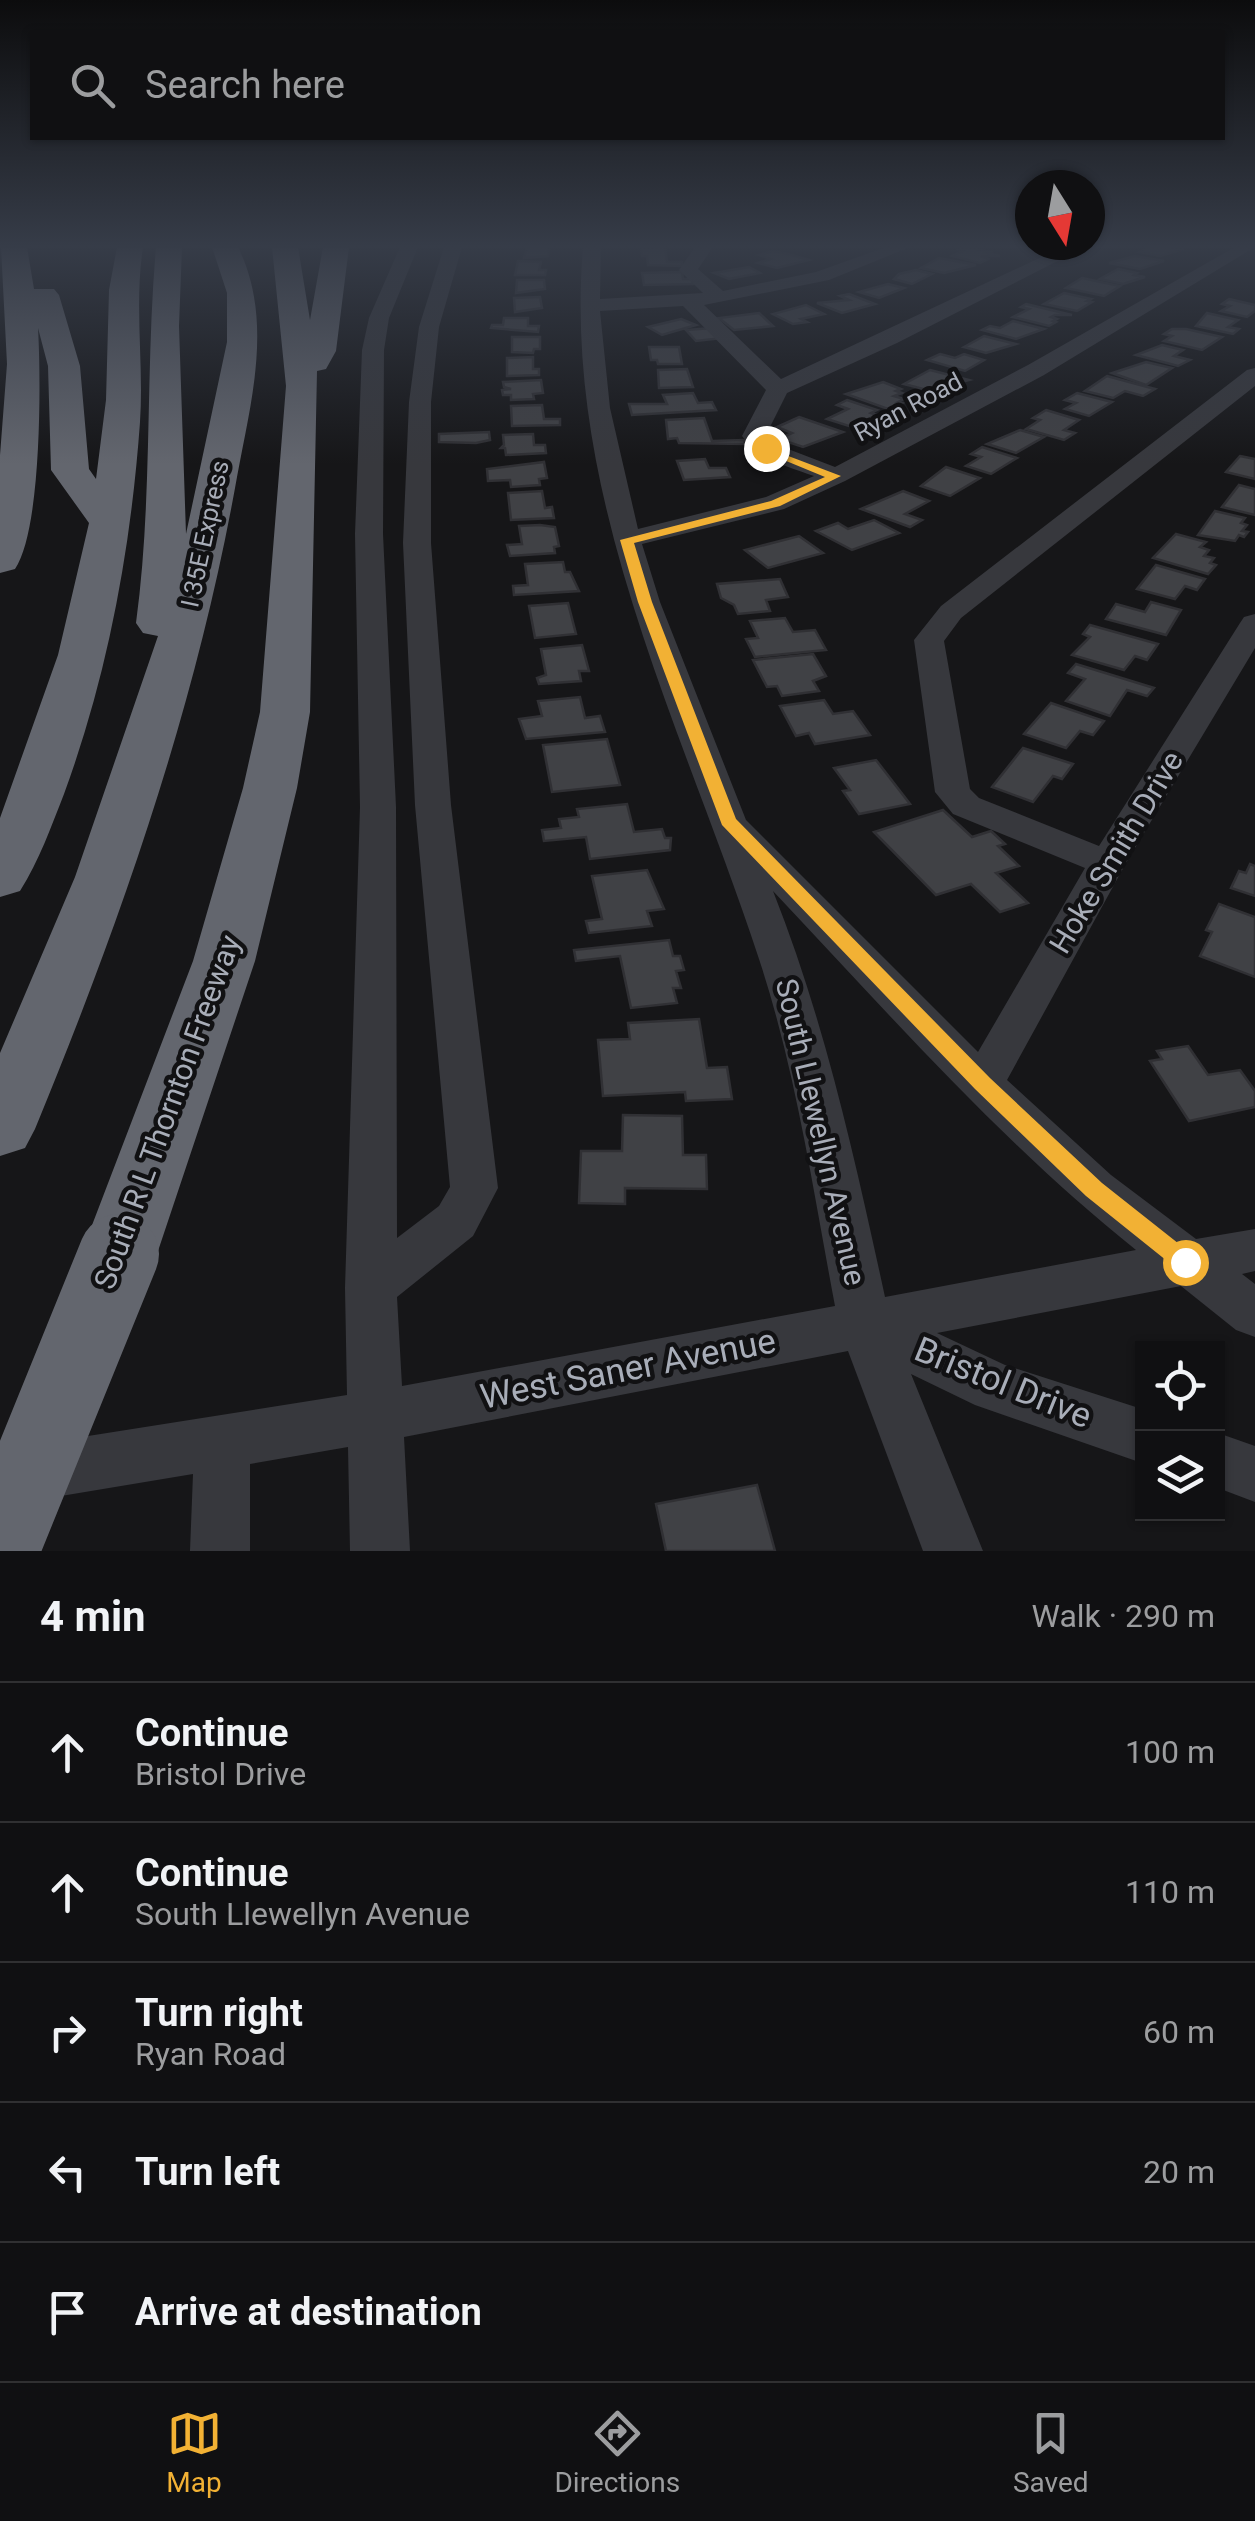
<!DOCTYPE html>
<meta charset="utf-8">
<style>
body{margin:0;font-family:Roboto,sans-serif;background:#1e1e20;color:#f1f3f6}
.controls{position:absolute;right:30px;bottom:30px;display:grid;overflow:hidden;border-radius:0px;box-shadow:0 2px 8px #0004}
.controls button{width:90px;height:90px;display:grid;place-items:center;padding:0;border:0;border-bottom:2px solid #303032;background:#101012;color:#f1f3f6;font:50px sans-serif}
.compass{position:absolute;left:1015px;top:170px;width:90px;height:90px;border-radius:50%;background:#101012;box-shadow:0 2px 8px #0004;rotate:169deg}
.stop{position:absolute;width:30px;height:30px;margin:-22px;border:8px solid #f2b134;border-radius:50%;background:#fff}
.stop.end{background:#f2b134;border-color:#fff;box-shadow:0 2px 10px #0008}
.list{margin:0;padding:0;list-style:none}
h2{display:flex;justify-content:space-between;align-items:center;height:130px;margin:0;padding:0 40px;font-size:42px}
h2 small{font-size:32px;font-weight:400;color:#9c9d9f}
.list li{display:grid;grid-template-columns:65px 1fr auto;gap:30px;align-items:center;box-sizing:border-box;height:140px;padding:0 40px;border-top:2px solid #303032}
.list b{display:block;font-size:38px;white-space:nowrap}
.list p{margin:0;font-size:32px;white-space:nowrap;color:#9c9d9f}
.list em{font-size:32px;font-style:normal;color:#9c9d9f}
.icon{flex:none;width:55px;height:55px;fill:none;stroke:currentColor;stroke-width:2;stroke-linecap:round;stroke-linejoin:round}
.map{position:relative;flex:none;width:1255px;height:1551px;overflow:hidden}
.search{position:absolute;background:#101012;box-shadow:0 2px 8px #0004;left:30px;right:30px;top:30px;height:110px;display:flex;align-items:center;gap:25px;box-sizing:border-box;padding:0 35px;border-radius:0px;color:#9c9d9f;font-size:38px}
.sheet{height:830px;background:#101012}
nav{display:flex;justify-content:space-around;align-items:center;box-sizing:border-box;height:140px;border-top:2px solid #303032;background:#101012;font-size:28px;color:#9c9d9f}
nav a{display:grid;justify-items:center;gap:5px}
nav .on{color:#f2b134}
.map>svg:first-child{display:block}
</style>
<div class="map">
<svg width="1255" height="1551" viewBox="0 0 1255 1551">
<rect width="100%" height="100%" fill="#161618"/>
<g fill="#404145" stroke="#303034" stroke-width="2.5">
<path d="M527 247H549L548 256 524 258Z"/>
<path d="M665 247 667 262H682V266L648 265 647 256H642L641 248Z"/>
<path d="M968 247 990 252 987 253 1000 256H981L988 259 980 263 952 256 963 251 957 249Z"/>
<path d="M1149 247H1171L1184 249 1160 256 1139 252Z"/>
<path d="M773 251 788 254 809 260 777 268 758 263 771 259 759 255Z"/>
<path d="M1135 256 1164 261 1140 269 1109 263Z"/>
<path d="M939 258 976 265 944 273 921 268Z"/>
<path d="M518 261 541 262 539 270H546L545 275H515Z"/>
<path d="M749 267 760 273 729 279 714 273Z"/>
<path d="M1118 269 1137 273 1134 275 1145 277 1123 284 1100 279Z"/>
<path d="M916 270 932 274 912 284 894 279 899 274Z"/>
<path d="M682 272 683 279H692L693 284 644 285 642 273Z"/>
<path d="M1082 278 1120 286 1104 296 1066 288Z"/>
<path d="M517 280H544L545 289 516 293Z"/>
<path d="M888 284 904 288 879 298 859 292Z"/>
<path d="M1064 293 1091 299 1087 301 1092 302 1077 311 1044 304Z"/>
<path d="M849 294 875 304 842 313 817 303 849 300 840 296Z"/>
<path d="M540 297 542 308 515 312 514 298Z"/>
<path d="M1229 299 1255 305V311L1247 317 1221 311 1230 306 1222 304Z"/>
<path d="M1026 304 1072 315H1055L1051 317 1057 319 1053 321 1056 322 1049 326 1013 317 1029 309 1021 307Z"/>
<path d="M806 305 824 314 801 319 807 322 793 324 773 314Z"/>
<path d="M759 313 773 326 734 330 719 318Z"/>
<path d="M1207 313 1238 320 1228 327 1239 329 1233 334 1196 326Z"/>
<path d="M504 318H528V326H539L538 332 491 328 492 325H503Z"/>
<path d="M681 319 696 325 662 335 648 327Z"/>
<path d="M1013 321 1044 329 1016 339 982 330 990 326 1000 328Z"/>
<path d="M712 328 722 338 696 341 686 330Z"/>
<path d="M1172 329H1186L1222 337 1202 350 1164 341 1172 336 1164 334Z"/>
<path d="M984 336 1016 344 986 353 964 347Z"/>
<path d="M512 337H540V349H534L533 353 512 352Z"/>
<path d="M1162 345 1183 350 1174 356 1190 360 1178 366 1136 355Z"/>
<path d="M649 347H679L682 364H658L657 360H651Z"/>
<path d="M940 354 955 358 964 354 984 360 965 371 927 360Z"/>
<path d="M533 357V369H539V375L507 376V358Z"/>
<path d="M1146 362 1172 368 1146 385 1112 373Z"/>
<path d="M687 369 693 387 659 388 658 370Z"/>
<path d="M930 370 969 380 946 386 938 384 927 390 904 384Z"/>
<path d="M1107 376 1155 389 1143 396 1125 391 1113 398 1085 391Z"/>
<path d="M541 380 543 393 533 394 534 399 511 400V395H503L502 390 511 389 504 387 503 382Z"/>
<path d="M883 382 901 389 896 391 902 393 894 396 904 399 898 402 902 403 888 409 846 394Z"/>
<path d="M693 393 698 403 712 402 716 410 632 415 629 404H667L663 395Z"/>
<path d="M1077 393 1112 402 1089 416 1065 409 1076 403 1065 400Z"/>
<path d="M847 400 877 410 871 413 877 415 852 427 827 419 848 409 837 405Z"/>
<path d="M542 405 544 419H560V425L512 426 511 406Z"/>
<path d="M1046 410 1079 420 1064 430 1075 433 1064 440 1026 429 1040 420 1033 418Z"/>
<path d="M799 417 843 432 803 447 779 439 792 433 777 427Z"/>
<path d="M704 418 712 441 744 440 745 444 679 443 677 438 668 439 666 420Z"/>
<path d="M1020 430 1044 437 1016 453 987 444Z"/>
<path d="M489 432 490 440 476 443 439 442V434Z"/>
<path d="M533 434 534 445H545L546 453 506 455 505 448H501L504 445 503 435Z"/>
<path d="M982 447 1017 458 991 474 966 466 981 457 971 454Z"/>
<path d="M1240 456 1255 459V479L1226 472Z"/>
<path d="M705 459 709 468H726L730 477 684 480 677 461Z"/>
<path d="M544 462 547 478 539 479 540 485 511 487 510 480 488 481 487 469Z"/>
<path d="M946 467 980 478 950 496 921 486Z"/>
<path d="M1239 485 1255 489V515L1222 507Z"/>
<path d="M542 491 545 508 552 507 554 518 511 520 508 493Z"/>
<path d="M903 491 929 501 905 514 922 520 910 527 861 509Z"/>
<path d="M1215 511 1245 518 1241 523 1247 525 1242 531 1248 532 1244 537 1239 535 1235 541 1198 535Z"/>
<path d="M874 520 899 533 852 550 816 531 838 523 848 529Z"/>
<path d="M540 525 555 527 559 546 554 547 555 553 510 556 507 545 522 544 519 526Z"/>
<path d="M1176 534 1206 542 1200 547 1209 550 1204 556 1214 558 1210 563 1216 565 1208 574 1153 558Z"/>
<path d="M799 536 823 553 768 568 745 550Z"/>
<path d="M563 562 565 572H570L579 591 514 595 513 586 528 585 525 564Z"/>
<path d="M1156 565 1205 579 1197 590 1185 586 1175 599 1137 589Z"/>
<path d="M780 579 788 597 766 600 770 611 738 614 734 605 721 598 717 584Z"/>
<path d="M1151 602 1181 610 1166 635 1106 619 1116 604 1145 612Z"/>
<path d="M568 603 576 634 535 638 529 606Z"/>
<path d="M785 618 793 632 815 630 826 650 755 657 746 639 758 638 750 621Z"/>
<path d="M1090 625 1158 644 1147 660 1135 656 1124 670 1072 655 1090 637 1083 634Z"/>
<path d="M582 645 589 671H579L581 681 539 684 537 678 546 675 541 649Z"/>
<path d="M813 654 826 676 813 681 819 691 782 696 777 686 767 687 753 660Z"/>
<path d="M1076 664 1154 688 1147 696 1127 690 1110 716 1066 701 1085 679 1068 673Z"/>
<path d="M580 697 585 718 600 716 605 732 526 739 519 719 542 716 538 701Z"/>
<path d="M824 700 833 714 853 711 870 735 815 744 809 733 796 736 780 706Z"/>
<path d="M1051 703 1104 721 1093 735 1080 731 1066 748 1024 734Z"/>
<path d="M607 739 620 785 552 792 543 745Z"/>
<path d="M1023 748 1073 764 1062 779 1053 776 1033 802 992 787Z"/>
<path d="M876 760 910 804 859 814 843 791 850 790 834 768Z"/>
<path d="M627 804 634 832 662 829 665 838H671L670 850 590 859 586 837 544 841 542 830 561 828 559 819 579 817 577 809Z"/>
<path d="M943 810 972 837 991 831 1005 844 998 846 1019 866 996 873 1028 903 1000 912 971 884 936 895 874 832Z"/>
<path d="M1250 864 1255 866V896L1231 888 1239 871 1246 873Z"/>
<path d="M647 870 664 909 647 911 652 926 589 933 586 921 602 919 592 876Z"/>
<path d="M1219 904 1255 917V977L1200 956 1212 932 1206 930Z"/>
<path d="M669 940 673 956H680L684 970 676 971 681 988H673L677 1003 631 1008 620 956 576 961 574 950Z"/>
<path d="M699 1019 707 1068 727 1067 732 1099 686 1101 685 1092 603 1096 598 1040 630 1039 628 1023Z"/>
<path d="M1188 1046 1208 1075 1240 1070 1255 1091V1107L1189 1121 1150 1061 1162 1059 1157 1051Z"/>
<path d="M623 1115 682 1116 683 1155H706L707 1189 625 1188V1204L579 1203 581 1151H622Z"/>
<path d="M757 1485 775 1551H666L656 1504Z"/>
</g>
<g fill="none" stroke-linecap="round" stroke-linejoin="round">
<g fill="#37383d" fill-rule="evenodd">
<path d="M400 247H418L389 318 384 350 383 534 396 807 397 1238 439 1206 450 1187 415 805 403 543 409 402 419 327 444 247H462L439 327 431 402V543L451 805 498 1188 473 1236 397 1297 402 1386 835 1306C813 1190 796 1071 759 959 683 727 562 498 583 247H601L600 299 703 293 679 270 695 247H713L698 269 723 291 816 272 886 247H910L829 280 704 305 781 379 1063 247H1085L897 343 787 393 766 435 775 444 835 467 1028 365 1235 247H1255L1044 375 845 481 784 509 642 544 660 602 746 820 978 1052 1085 868 953 814 935 792 914 640 941 606 1247 370 1255 368V386L961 618 944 641 970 789 979 798 1099 846 1240 623 1244 617 1255 614V648L1126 863 1007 1080 1111 1175 1196 1239 1255 1229V1271L1242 1274 1255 1284V1337L1236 1330 1181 1286 937 1333 1005 1365 1142 1409V1463L975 1405 911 1374 983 1551H923L848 1351 404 1437 410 1551H350L348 1447 250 1464V1551H190L193 1474 31 1501 11 1493 2 1473 11 1453 31 1445 347 1395 345 1288 360 807 355 534 362 350 369 318ZM683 306 766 390 742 436C760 460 787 466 814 476L766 497 638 529 610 408 600 311ZM773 891C890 1015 1003 1144 1136 1250L885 1297C855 1159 825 1022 773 891Z"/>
<path d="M1218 1433 1255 1446V1502L1218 1488Z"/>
</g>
<g fill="#63666e" fill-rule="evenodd">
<path d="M1 247H27L34 289H54L59 295 80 366 89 469 96 479 106 400 109 290 117 247H143C134 306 144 364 140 422 131 548 108 674 64 794 51 827 39 861 20 891L0 897V818L58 655 89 523 51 470 48 366 38 328C41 379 42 529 15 569L0 573V455L7 364Z"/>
<path d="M156 247H182L179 326 186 534 227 342V293L212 247H238C274 320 251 401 237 477 197 703 122 918 35 1129L25 1148 0 1156V1053L75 877 158 636 143 633 136 623C153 498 145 372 156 247Z"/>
<path d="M272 247H298L310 320 323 247H349L336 351 326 369 317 371 310 712 297 788 255 961 157 1254 146 1277 119 1286 92 1277 81 1254 193 961 243 788 260 712 286 386Z"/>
</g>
<path stroke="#63666e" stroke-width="80" d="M0 1547 119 1254"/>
</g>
<linearGradient id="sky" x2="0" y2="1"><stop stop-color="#0c0c0d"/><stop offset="0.53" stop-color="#363c48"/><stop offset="1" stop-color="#363c48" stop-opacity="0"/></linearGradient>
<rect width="1255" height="464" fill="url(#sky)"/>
<path fill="#f2b134" d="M762 446 841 476 780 506 634 543 652 602 736 819 990 1078 1102 1183 1193 1255 1197 1262 1193 1269H1177L1086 1196 975 1089 722 825 638 602 620 540 771 501 825 477 762 451Z"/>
<g text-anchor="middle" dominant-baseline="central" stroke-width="9" stroke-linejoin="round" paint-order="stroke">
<g font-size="25" fill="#a8adb8" stroke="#111113">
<text transform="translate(908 407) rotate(-28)">Ryan Road</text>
<text transform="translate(205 534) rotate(-78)">I 35E Express</text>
</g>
<g font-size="30" fill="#a8adb8" stroke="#111113">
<text transform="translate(1116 852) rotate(-59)">Hoke Smith Drive</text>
<text transform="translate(167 1112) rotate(-70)">South R L Thornton Freeway</text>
<text transform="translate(821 1132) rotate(77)">South Llewellyn Avenue</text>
</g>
<g font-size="35" fill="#a8adb8" stroke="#111113">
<text transform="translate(628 1369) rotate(-11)">West Saner Avenue</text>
<text transform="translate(1003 1383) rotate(22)">Bristol Drive</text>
</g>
</g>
</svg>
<div class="controls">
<button><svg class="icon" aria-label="locate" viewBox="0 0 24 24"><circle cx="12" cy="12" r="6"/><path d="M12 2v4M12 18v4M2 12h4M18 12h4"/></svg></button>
<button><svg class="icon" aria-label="layers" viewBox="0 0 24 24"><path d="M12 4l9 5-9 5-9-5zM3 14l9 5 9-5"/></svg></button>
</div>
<svg class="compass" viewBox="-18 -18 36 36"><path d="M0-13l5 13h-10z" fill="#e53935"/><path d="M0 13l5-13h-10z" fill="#9c9d9f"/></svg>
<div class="stop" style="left:1185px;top:1262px"></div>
<div class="stop end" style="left:766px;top:448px"></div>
<div class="search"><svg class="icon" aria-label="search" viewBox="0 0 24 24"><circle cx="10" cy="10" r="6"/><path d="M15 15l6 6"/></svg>Search here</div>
</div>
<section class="sheet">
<h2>4 min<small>Walk · 290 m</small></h2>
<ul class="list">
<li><svg class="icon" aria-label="ahead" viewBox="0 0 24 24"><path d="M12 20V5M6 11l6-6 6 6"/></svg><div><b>Continue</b><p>Bristol Drive</p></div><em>100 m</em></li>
<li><svg class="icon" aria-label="ahead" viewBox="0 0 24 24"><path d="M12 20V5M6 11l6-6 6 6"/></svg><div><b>Continue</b><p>South Llewellyn Avenue</p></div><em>110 m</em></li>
<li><svg class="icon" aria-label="right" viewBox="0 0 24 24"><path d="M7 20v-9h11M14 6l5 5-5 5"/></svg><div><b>Turn right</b><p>Ryan Road</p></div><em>60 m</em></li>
<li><svg class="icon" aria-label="left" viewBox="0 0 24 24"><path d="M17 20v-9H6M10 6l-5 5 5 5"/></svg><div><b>Turn left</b></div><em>20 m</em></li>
<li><svg class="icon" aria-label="arrive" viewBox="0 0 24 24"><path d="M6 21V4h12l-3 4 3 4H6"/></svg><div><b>Arrive at destination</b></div></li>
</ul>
</section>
<nav>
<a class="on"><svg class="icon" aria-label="map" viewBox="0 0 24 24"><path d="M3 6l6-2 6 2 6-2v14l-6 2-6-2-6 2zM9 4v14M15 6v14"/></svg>Map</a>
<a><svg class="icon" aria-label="directions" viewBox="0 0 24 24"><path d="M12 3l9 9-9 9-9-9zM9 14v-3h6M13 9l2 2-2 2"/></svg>Directions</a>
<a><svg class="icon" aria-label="saved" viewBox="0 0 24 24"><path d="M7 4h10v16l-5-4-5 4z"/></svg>Saved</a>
</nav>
